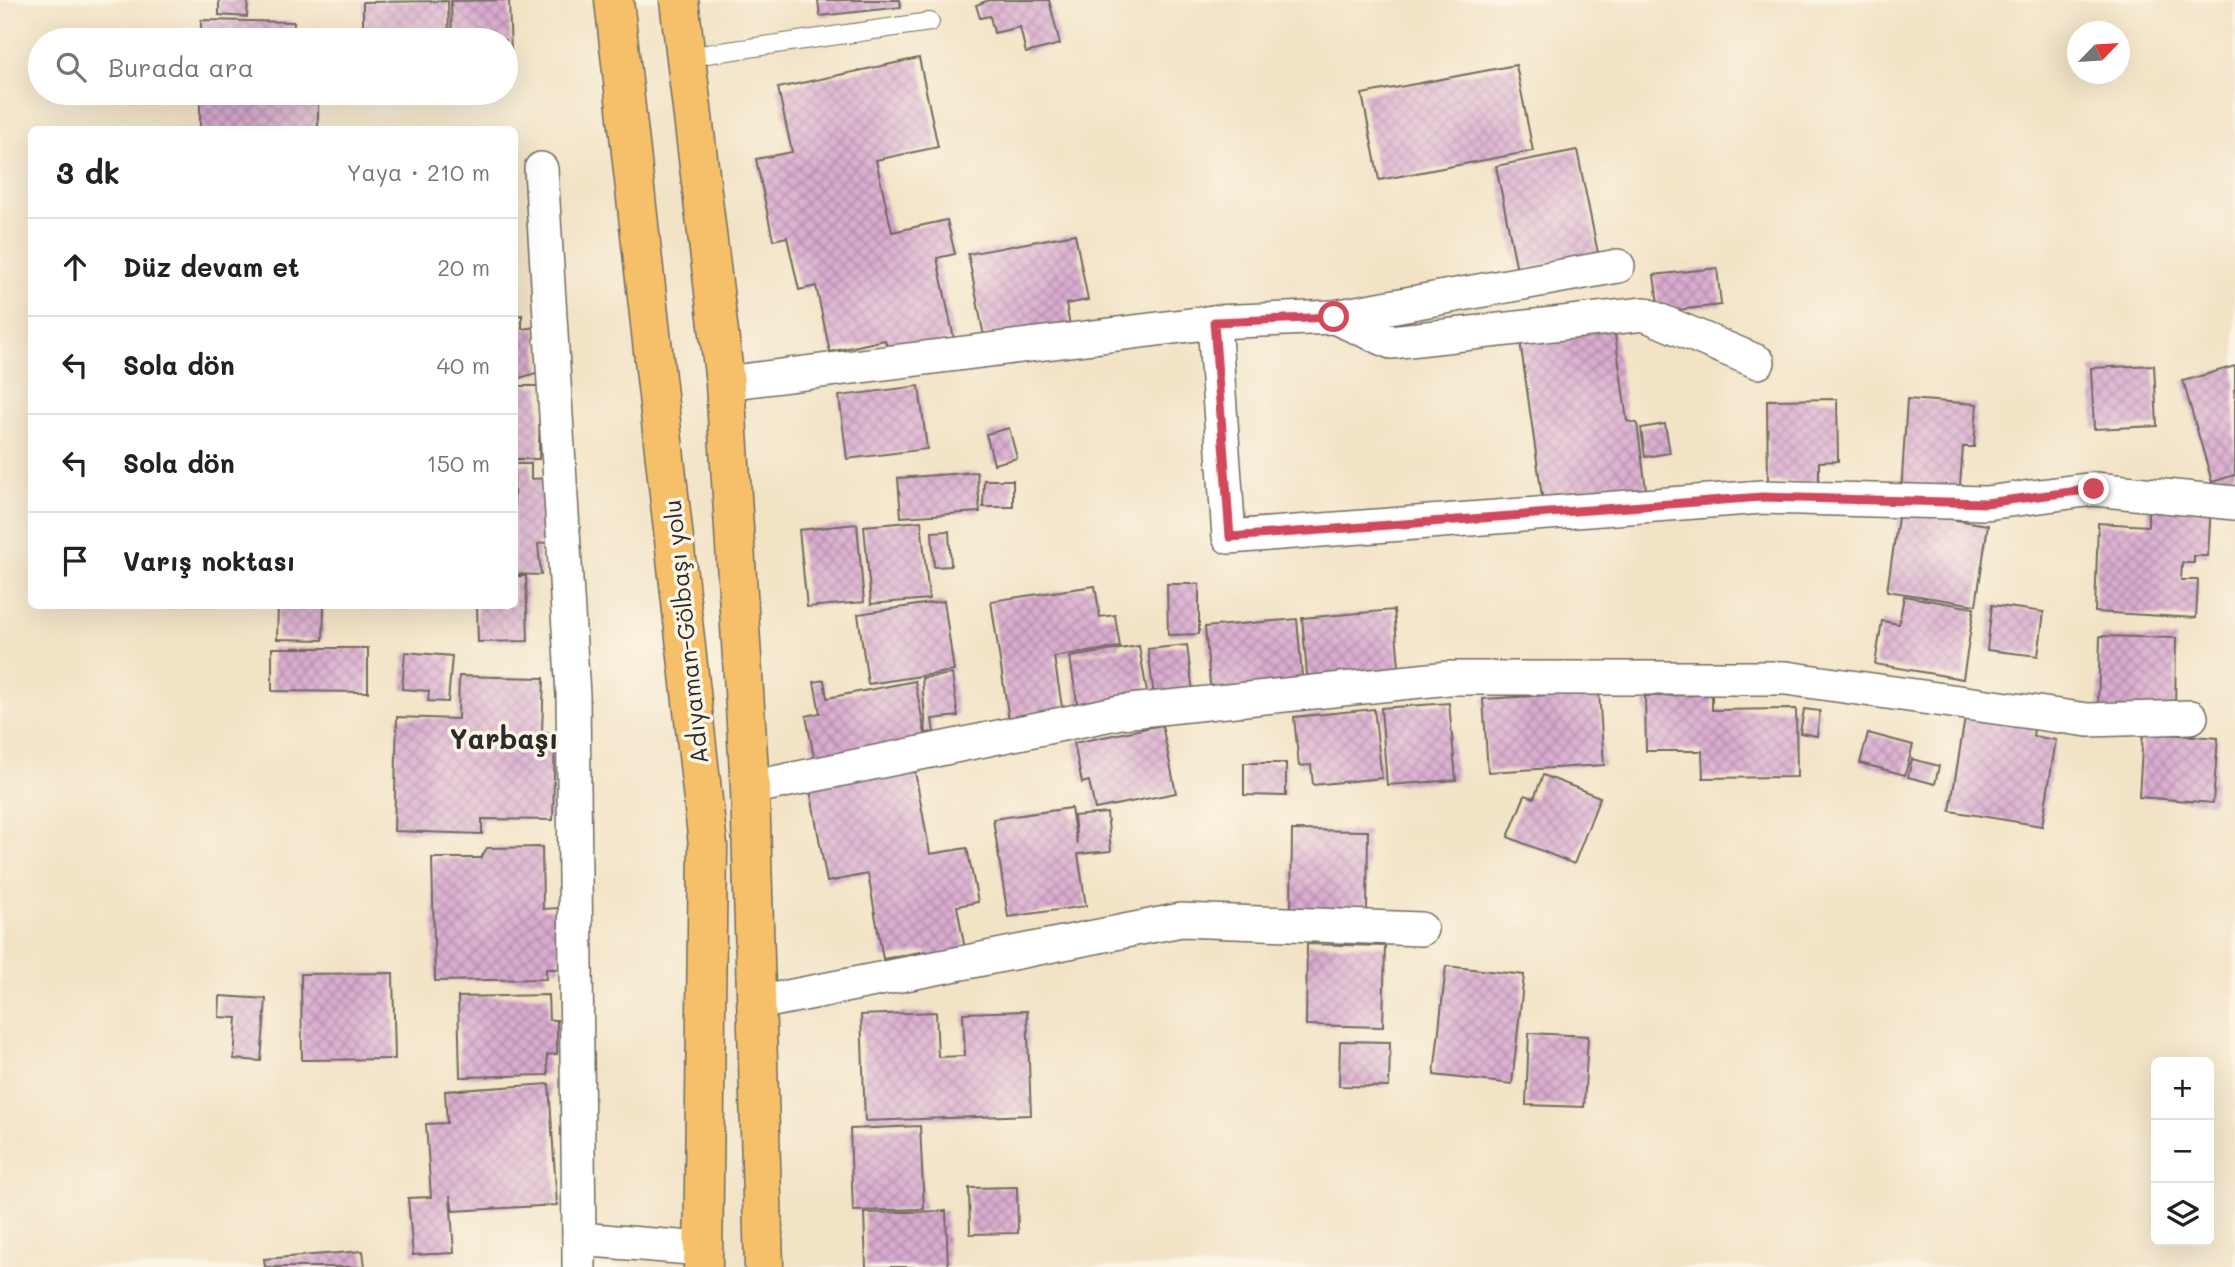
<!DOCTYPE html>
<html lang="tr">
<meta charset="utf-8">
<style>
body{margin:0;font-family:Mali,sans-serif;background:#f6f6f6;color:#222}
.controls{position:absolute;right:21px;bottom:21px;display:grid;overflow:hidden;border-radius:10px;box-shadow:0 7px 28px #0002}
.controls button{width:63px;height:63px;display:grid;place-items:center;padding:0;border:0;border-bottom:2px solid #e0e0e0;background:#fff;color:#222;font:35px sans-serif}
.compass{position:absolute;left:2067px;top:21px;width:63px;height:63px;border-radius:50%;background:#fff;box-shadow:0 7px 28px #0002;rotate:65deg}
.stop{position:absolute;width:21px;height:21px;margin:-16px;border:5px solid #d1495b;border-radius:50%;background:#fff}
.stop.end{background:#d1495b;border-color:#fff;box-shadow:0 2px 7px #0008}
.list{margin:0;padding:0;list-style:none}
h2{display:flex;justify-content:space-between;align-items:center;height:91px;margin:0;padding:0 28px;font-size:30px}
h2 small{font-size:23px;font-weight:400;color:#767676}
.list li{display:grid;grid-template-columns:46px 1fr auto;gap:21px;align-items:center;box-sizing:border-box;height:98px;padding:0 28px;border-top:2px solid #e0e0e0}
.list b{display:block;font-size:26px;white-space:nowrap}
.list em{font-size:23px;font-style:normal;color:#767676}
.icon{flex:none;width:38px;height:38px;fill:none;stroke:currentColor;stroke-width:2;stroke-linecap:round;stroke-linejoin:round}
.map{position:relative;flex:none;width:2235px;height:1267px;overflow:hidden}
.search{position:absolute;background:#fff;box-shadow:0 7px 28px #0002;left:28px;top:28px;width:490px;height:77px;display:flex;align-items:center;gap:18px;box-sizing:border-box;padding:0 24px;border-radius:38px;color:#767676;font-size:26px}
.panel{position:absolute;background:#fff;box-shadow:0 7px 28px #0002;left:28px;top:126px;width:490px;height:483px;border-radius:10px}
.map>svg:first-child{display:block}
</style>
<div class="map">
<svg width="2235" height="1267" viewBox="0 0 2235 1267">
<defs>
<pattern id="building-cross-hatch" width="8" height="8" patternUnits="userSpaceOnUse" patternTransform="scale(1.75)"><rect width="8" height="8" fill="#daacd0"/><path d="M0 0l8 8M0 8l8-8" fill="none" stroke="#b18ca9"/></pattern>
</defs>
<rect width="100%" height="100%" fill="#fcf5e5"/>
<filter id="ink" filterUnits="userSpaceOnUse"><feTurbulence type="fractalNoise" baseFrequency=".0143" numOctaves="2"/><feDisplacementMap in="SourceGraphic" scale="14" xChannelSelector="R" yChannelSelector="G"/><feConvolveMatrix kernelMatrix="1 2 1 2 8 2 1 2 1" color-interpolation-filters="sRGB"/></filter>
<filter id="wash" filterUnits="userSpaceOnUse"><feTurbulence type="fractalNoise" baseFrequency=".00686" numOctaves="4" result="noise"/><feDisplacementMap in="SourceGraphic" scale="28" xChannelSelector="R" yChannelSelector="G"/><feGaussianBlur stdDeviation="1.57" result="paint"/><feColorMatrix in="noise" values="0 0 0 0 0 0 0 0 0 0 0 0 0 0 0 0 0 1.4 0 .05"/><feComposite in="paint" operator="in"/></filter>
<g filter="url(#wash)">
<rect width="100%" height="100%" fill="#f2e3c6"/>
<g id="blocks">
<g fill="url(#building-cross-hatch)">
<path d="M219 0H248L247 17 219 15Z"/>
<path d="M509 0 512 80H506V40H452L451 1Z"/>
<path d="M818 0H900L901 7 820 16Z"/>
<path d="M989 0H1049L1060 44 1026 53 1020 27 994 33 990 16 980 18 976 5Z"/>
<path d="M448 1 449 40H363V2Z"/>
<path d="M201 20 294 22 293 40H201Z"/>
<path d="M919 58 938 147 876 160 892 232 947 220 955 254 937 258 954 339 888 352 885 340 830 352 816 286 799 290 787 237 773 240 756 159 792 152 778 88Z"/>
<path d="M1516 65 1533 151 1379 180 1362 94Z"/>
<rect x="200" y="93" width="118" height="37"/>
<path d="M1577 150 1598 253 1517 270 1496 166Z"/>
<path d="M1075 234 1088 300 1066 304 1070 326 985 342 968 254Z"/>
<path d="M1717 268 1721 305 1659 312 1654 275Z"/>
<path d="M522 315V329L536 327 539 372 514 380V316Z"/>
<path d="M1614 327 1627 421 1637 423 1647 496 1544 511 1520 340Z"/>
<path d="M2154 365 2157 426 2094 429 2091 368Z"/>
<path d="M2235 366V475L2212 482 2183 381Z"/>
<path d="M514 386H540L539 459H514Z"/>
<path d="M919 386 927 449 847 459 839 396Z"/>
<path d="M1837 399 1838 461 1819 462V482H1768L1767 400Z"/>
<path d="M1907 399 1977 404 1974 447H1963L1959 497 1901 493Z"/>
<path d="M1665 424 1670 453 1645 457 1641 428Z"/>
<path d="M1009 428 1017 458 994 464 986 434Z"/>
<path d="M514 464H531V479L548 478V542L538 544 541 575 514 574Z"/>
<path d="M977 472 980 512 901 517 898 478Z"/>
<path d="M984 480H1013V507H983Z"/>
<path d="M2148 502 2211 505 2208 556H2194V563H2182L2181 580H2198L2196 618 2095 612 2098 523 2148 526Z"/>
<path d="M1899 511 1988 525 1976 605 1887 591Z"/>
<path d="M921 521 929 599 871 604 864 526Z"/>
<path d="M857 524 864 602 807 607 799 530Z"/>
<path d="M949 531 951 566 934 567 932 532Z"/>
<path d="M514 576H526L528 641 478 642 477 606H514Z"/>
<path d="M1167 584H1199V634L1168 635Z"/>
<path d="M1095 586 1100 617 1115 615 1120 647 1054 657 1064 719 1010 727 991 601Z"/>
<path d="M1904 596 1974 608 1963 679 1875 664 1882 621 1899 624Z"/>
<path d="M944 601 954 671 868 684 858 614Z"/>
<path d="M1992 605 2044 612 2038 656 1987 650Z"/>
<path d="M278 606H324L323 640 277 639Z"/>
<path d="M1394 610 1400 677 1308 686 1302 618Z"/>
<path d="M1297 619 1303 687 1211 695 1205 627Z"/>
<path d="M2100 636 2176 638 2175 712 2098 710Z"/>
<path d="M1187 645 1193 692 1154 697 1148 649Z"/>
<path d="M1139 646 1149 704 1079 716 1070 657Z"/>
<path d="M272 648H368V692L272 691Z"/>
<path d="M405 652 452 656 448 702 428 701 429 691 402 689Z"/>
<path d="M952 674 958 716 932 719 934 732 926 733 922 678Z"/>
<path d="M459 676 544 678 542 732 555 733 553 820 482 819V834L394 831 397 717 458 719Z"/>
<path d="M824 680 827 698 915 681 926 739 815 762 806 716 820 713 814 682Z"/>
<path d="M1599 692 1604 765 1488 772 1483 699Z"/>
<path d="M1712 695V710L1796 709 1797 777 1703 778 1702 751H1646L1645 696Z"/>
<path d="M1449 703 1456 780 1387 785 1381 708Z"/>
<path d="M1374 709 1382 778 1313 785 1311 765 1299 766 1294 717Z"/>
<path d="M1804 709 1820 711 1817 736 1800 733Z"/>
<path d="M1966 711 2036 714 2033 736 2056 740 2042 826 1950 811Z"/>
<path d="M1162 725 1176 793 1095 809 1089 781 1082 783 1074 743Z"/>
<path d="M2143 732 2218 738 2213 803 2139 797Z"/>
<path d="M1868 733 1913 745 1905 775 1860 763Z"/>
<path d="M1912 759 1939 766 1935 784 1908 777Z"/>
<path d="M1244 763H1286V796L1244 795Z"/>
<path d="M914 766 930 854 967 848 978 902 957 906 966 955 931 961 925 951 883 959 868 874 827 882 809 784Z"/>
<path d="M1543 775 1600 797 1574 864 1508 837 1525 795 1534 798Z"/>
<path d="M1071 808 1077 844 1074 816 1107 813 1111 851 1078 854 1086 906 1008 917 993 819Z"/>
<path d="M1292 830 1368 831 1367 913 1291 912Z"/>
<path d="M542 847 543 909 559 908 560 969H546V979L435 981 432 858H481L487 848Z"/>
<path d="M1307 944 1385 946 1383 1027 1306 1025Z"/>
<path d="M1446 966 1524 975 1512 1084 1434 1075Z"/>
<path d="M393 973 395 1059 302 1060 301 974Z"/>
<path d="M548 995 549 1020H557V1054L547 1055 548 1075 460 1077 458 997Z"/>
<path d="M220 996 266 999 261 1061 234 1059 237 1018 219 1017Z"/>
<path d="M1027 1011 1031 1115 865 1121 861 1015 936 1012 938 1057 965 1056 963 1013Z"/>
<path d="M1529 1033 1588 1036 1584 1107 1526 1105Z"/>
<path d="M1340 1041 1390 1042 1389 1087 1339 1086Z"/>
<path d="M549 1084 557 1205 453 1211 450 1195 454 1253 413 1255 408 1198 431 1197 426 1124 447 1123 445 1091Z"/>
<path d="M920 1126 924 1209 853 1211 850 1129Z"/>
<path d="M1017 1187 1018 1233 970 1234 969 1188Z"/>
<path d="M946 1211 948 1267H866L864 1213Z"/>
<path d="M363 1251 365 1267H265L264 1259Z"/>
</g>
</g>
</g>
<g filter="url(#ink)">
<use href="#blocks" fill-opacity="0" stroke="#716b61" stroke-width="2"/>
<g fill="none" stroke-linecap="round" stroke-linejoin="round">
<defs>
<path id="lane" d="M686 57 930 22"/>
<g id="street">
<path d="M541 169 573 695 579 1239"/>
<path d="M1334 317 1391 342 1644 314 1758 362"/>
<path d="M1214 322 1229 537 1762 497 1986 503 2094 489 2235 503"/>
<path d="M725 383 1214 322 1334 317 1618 266"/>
<path d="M750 788 1121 712 1449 678H1786L2088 720 2191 717"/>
<path d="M757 1003 1181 920 1421 929"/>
<path d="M579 1267V1239L703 1249"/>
</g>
<g id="highway">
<path d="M614 0 708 845 703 1267"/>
<path d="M679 0 725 383 750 788 764 1267"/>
</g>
</defs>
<use href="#lane" stroke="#716b61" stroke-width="20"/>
<use href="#street" stroke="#716b61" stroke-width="36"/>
<use href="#highway" stroke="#716b61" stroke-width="41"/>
<use href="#lane" stroke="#fff" stroke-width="18"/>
<use href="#street" stroke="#fff" stroke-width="33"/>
<use href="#highway" stroke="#f6c06b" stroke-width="38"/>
</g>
</g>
<g fill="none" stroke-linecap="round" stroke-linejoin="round" filter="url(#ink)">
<path stroke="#d1495b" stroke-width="9" d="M1334 317 1214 322 1230 537 1762 497 1986 503 2094 489"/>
</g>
<g text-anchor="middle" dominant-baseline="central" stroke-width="7" stroke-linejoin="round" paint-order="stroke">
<g font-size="24" fill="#2b2b2b" stroke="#fcf5e5">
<text transform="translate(685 632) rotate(-96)">Adıyaman-Gölbaşı yolu</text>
</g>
<g font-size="28" font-weight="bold" fill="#2b2b2b" stroke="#fcf5e5">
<text x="504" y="738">Yarbaşı</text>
</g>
</g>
</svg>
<div class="controls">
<button>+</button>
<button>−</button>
<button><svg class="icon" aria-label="layers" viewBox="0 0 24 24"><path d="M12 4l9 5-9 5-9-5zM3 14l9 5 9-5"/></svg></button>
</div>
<svg class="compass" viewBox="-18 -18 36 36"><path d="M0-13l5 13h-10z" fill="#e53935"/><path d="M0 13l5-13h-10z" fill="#767676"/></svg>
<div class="stop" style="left:1334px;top:317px"></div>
<div class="stop end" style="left:2094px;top:489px"></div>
<div class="search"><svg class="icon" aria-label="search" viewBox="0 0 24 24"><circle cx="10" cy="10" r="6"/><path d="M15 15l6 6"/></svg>Burada ara</div>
<section class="panel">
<h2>3 dk<small>Yaya · 210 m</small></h2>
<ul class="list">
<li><svg class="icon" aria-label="ahead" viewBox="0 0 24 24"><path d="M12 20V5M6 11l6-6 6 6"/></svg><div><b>Düz devam et</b></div><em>20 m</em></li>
<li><svg class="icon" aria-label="left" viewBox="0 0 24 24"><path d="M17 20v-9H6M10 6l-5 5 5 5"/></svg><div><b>Sola dön</b></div><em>40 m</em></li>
<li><svg class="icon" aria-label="left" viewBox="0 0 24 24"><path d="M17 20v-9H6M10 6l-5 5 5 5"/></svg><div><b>Sola dön</b></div><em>150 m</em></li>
<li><svg class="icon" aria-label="arrive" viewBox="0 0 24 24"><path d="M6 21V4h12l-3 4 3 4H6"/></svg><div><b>Varış noktası</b></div></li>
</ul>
</section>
</div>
